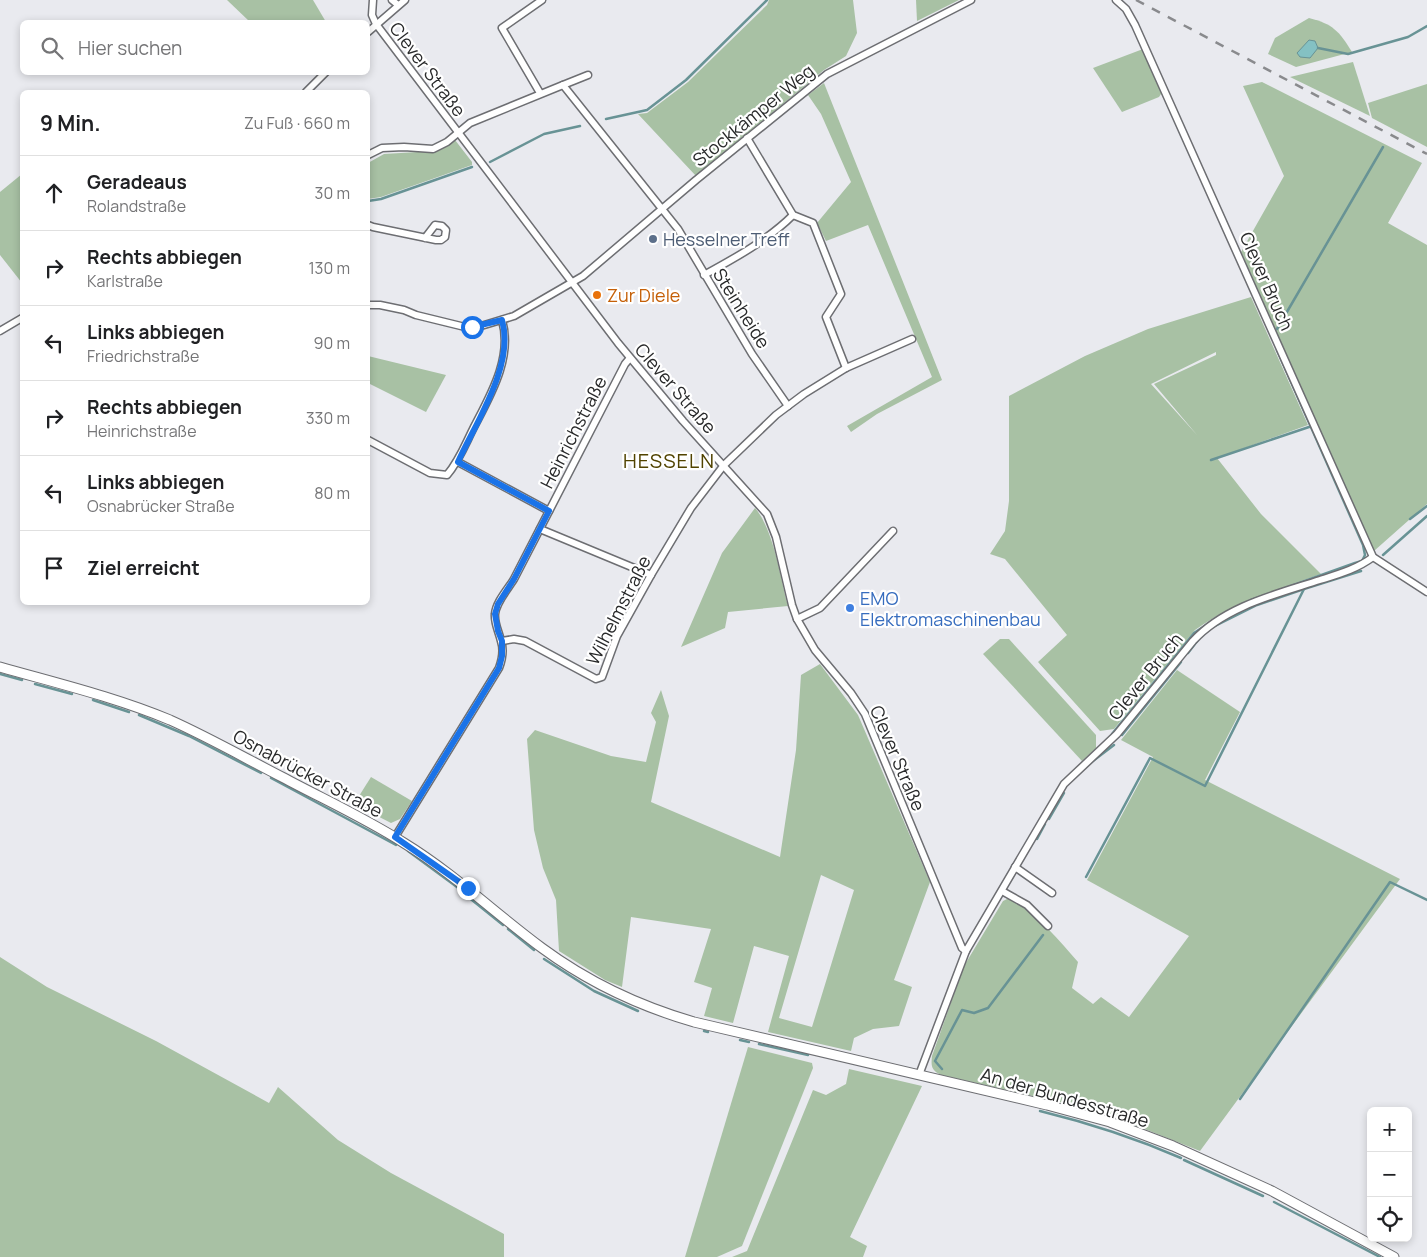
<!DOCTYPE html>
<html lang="de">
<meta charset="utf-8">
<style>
body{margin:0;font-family:Manrope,sans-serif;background:#f2f2f2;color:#202124}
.controls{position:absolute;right:15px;bottom:15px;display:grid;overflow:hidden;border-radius:8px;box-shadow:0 2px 8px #0003}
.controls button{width:45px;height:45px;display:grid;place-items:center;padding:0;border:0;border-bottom:1px solid #e0e0e0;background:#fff;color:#202124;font:25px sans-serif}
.stop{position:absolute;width:15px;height:15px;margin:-11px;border:4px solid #1a73e8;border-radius:50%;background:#fff}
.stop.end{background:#1a73e8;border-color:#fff;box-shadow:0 1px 5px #0008}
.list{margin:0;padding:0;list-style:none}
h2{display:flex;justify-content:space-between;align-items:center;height:65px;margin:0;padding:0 20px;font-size:21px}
h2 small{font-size:16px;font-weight:400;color:#757577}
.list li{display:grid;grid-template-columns:32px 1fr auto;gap:15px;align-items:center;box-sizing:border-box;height:75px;padding:0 20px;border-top:1px solid #e0e0e0}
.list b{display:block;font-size:19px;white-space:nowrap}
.list p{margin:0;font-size:16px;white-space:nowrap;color:#757577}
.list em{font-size:16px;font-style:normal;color:#757577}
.icon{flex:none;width:28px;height:28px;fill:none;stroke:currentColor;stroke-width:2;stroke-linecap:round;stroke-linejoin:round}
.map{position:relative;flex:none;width:1427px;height:1257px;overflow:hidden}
.search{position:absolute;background:#fff;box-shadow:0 2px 8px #0003;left:20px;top:20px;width:350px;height:55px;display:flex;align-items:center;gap:12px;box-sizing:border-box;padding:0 18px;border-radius:8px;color:#757577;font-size:19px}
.panel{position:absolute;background:#fff;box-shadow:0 2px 8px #0003;left:20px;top:90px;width:350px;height:515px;border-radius:8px}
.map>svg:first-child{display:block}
</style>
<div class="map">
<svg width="1427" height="1257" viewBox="0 0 1427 1257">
<rect width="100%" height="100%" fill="#e9eaef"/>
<g fill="#a8c1a4" fill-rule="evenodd">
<path d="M227 0H313L326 22H250Z"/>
<path d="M769 0H853L857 33 846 56 824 70 696 176 638 114 647 113 688 82 767 5Z"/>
<path d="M916 0H959L917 21Z"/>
<path d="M1309 18C1333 24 1339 31 1352 52L1296 67 1268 54 1275 38Z"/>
<path d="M1143 49 1163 91 1159 97 1122 112 1093 68Z"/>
<path d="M1353 62 1370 116 1290 77Z"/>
<path d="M1262 82 1422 163 1388 223 1427 245V504L1374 551 1241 252 1284 176 1243 86Z"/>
<path d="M824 83 942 380 877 414 851 432 847 426 932 377 868 225 826 241 817 223 851 182 821 114 808 95Z"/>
<path d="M1427 84V147L1372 118 1368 103Z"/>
<path d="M455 140 472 162V165L381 197 368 199V163L384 154 434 151Z"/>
<path d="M22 174V283L0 255V192Z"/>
<path d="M1251 297 1308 425 1217 458 1261 514 1321 574C1277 590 1232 603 1195 630L1114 729 1100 731 1038 662 1067 635 1005 559 990 554 1005 531 1009 501V396L1085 356 1148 329ZM1216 352V355L1154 384 1197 435 1151 384Z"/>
<path d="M368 356 446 375 426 412 368 383Z"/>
<path d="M755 508C774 530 780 577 788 606L728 612 725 628 681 647 722 553Z"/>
<path d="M1000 639H1009L1096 735V748L1082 761 983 654Z"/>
<path d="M820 664 858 715 930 882 894 980 912 987 899 1026 873 1029 854 1038 851 1051 768 1032 789 956 754 946 733 1023 704 1016 712 988 694 982 711 929 631 917 622 987 605 980 559 951 556 900 543 868 534 830 527 739 535 730 611 756 646 762 656 722 651 713 661 690 669 716 651 802 780 857 796 750 801 675ZM821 875 854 890 812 1027 779 1018Z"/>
<path d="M1177 670 1240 712 1205 780 1400 879 1200 1151 1117 1118 1068 1104 941 1075C931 1070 931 1066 932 1056L964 966 1003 901 1009 898C1037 914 1057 938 1078 962L1072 988 1093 1004 1101 997 1129 1017 1189 936 1087 880 1153 757 1121 740Z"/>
<path d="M371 777 412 801 400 819 391 823 354 804Z"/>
<path d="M0 957 47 987 156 1041 269 1103 278 1087 338 1140 391 1173 504 1234V1257H0Z"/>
<path d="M748 1047 812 1063 813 1068 742 1246 717 1257H685Z"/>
<path d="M849 1069 922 1086 850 1237 867 1246 863 1257H732L747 1251 813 1090 826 1095 846 1084Z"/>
</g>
<path fill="#84c1c3" stroke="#689395" d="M1309 40 1315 41 1318 48 1310 58 1300 57 1297 53Z"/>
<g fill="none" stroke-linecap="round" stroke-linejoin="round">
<g stroke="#689395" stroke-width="2.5">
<path d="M1318 48 1348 54 1408 37 1427 26"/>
<path d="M606 119 647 110 686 80 767 0"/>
<path d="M490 162 544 134 580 126"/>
<path d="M368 201 381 199 472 167"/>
<path d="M1277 329 1383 147"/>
<path d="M1211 460 1309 427"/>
<path d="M1410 519 1427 506"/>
<path d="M1383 555 1427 516"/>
<path d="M1251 600 1355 563 1362 561 1365 555 1363 545 1277 350"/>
<path d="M1213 627 1257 605 1304 589"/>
<path d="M1188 653 1198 640"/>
<path d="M0 674 22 680"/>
<path d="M35 684 72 694"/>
<path d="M93 700 129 712"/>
<path d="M139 715 189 736 261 773"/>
<path d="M1112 734 1194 633 1220 616"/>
<path d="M1122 735 1181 662"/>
<path d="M1089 764 1114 745"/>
<path d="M271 778 396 845"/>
<path d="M1049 819 1064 793"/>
<path d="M1037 839 1045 824"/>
<path d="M408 851 461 890"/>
<path d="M1086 877 1150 758 1205 786 1304 589 1361 571"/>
<path d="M467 896 503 925"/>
<path d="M508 929 534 950"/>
<path d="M544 959 594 991 638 1011"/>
<path d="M704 1031 708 1032"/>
<path d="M740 1040 749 1042"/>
<path d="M759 1044 808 1055"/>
<path d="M942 1069 935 1061 962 1010 974 1013 988 1008 1043 935"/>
<path d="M1240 1099 1390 882 1427 900"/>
<path d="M1040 1111C1089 1123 1135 1138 1181 1158"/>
<path d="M1184 1160 1263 1196"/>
<path d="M1274 1202 1380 1257"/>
</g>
<defs>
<g id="minor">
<path d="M373 0 372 15 376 24 618 343 683 421 767 514 776 537 792 605 797 619 815 650 851 693 865 714 962 948 966 951"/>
<path d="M392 0 398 5"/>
<path d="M1116 0 1126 9 1135 25 1373 557 1427 592"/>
<path d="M368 32 405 0"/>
<path d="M563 85 588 75"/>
<path d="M306 92 326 72"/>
<path d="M540 93 502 28 542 0"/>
<path d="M747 138 793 215 813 223 841 294 826 317 846 368"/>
<path d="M368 155 382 148 404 147 433 149 447 142 470 123 563 85 678 229 752 354 788 406"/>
<path d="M368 225 373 227 436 240H441L445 237 446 230 442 226 435 225 425 238"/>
<path d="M704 275C735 258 768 240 793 215"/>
<path d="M368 305H380L404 310 416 315 465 327 481 326 514 316 583 276 696 180 827 74 971 0"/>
<path d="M0 331 22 318"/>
<path d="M368 440 430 473 447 475C459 461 465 445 473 429 490 396 513 358 502 320"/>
<path d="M458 462 549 511"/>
<path d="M540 529 651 575"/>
<path d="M797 619 820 608 893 531"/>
<path d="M502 641 514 639 525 641 596 679 602 677 617 636 651 575 691 508 724 465 776 415 804 394 846 368 912 339"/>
<path d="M395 837 499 668C502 660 504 650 501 641 499 632 494 623 495 614 496 602 508 589 514 579L625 364 630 358"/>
<path d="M1015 867 1052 893"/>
<path d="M1002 891 1027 905 1048 926"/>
<path d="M919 1075 966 951 1064 784 1117 734 1193 641C1225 606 1277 594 1320 580 1339 574 1357 569 1373 557"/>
</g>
<path id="secondary" d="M0 667C56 683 115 697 170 720 208 737 245 758 282 777 323 799 365 818 404 843 453 873 496 914 542 948 588 982 639 1006 694 1022L1047 1105 1110 1122 1173 1146 1272 1191 1394 1257"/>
</defs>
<use href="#minor" stroke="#6d6e72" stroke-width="9"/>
<use href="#secondary" stroke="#6d6e72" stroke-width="11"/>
<use href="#minor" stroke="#fff" stroke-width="6"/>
<use href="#secondary" stroke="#fff" stroke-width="9"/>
<path stroke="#898a8d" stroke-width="2.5" stroke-dasharray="9 9" stroke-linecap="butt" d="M1136 0 1427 154"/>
</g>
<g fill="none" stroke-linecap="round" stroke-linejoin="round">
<path stroke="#1a73e8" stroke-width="6" d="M468 888 395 837 499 668 502 656V641L498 631 495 614 498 604 514 579 549 511 458 462C476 422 515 365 502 320L472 327"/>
</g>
<circle fill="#5c6f8a" stroke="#fff" stroke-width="2" cx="653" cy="239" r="5"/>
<circle fill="#e8710a" stroke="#fff" stroke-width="2" cx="597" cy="295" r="5"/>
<circle fill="#3f7fe0" stroke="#fff" stroke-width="2" cx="850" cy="608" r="5"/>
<g text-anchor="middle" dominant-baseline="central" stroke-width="4.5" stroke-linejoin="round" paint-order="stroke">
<g font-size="18" fill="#28292a" stroke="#fff">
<text transform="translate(428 69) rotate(53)">Clever Straße</text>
<text transform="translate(753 115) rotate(-39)">Stockkämper Weg</text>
<text transform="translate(1267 281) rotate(66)">Clever Bruch</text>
<text transform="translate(742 308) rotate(58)">Steinheide</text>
<text transform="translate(676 388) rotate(49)">Clever Straße</text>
<text transform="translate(573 432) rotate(-63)">Heinrichstraße</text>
<text transform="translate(618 610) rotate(-63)">Wilhelmstraße</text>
<text transform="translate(1145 676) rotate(-51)">Clever Bruch</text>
<text transform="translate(898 758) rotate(67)">Clever Straße</text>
<text transform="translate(308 773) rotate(28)">Osnabrücker Straße</text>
<text transform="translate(1065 1097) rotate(16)">An der Bundesstraße</text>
</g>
<g font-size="18" fill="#4e5e75" stroke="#fff" text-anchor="start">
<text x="663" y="239">Hesselner Treff</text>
</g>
<g font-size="18" fill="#c56008" stroke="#fff" text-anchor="start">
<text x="607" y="295">Zur Diele</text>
</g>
<g font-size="18" fill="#366cbe" stroke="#fff" text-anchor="start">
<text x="860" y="598">EMO<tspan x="860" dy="21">Elektromaschinenbau</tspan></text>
</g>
<g font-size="20" letter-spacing="1" fill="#514300" stroke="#fff">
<text x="669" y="460">HESSELN</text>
</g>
</g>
</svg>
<div class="controls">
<button>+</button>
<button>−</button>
<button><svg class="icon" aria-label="locate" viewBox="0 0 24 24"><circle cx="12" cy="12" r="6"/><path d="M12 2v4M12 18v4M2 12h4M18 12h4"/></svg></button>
</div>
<div class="stop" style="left:472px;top:327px"></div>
<div class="stop end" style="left:468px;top:888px"></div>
<div class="search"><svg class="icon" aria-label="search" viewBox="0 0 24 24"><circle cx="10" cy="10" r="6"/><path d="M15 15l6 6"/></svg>Hier suchen</div>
<section class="panel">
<h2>9 Min.<small>Zu Fuß · 660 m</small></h2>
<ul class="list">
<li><svg class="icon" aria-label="ahead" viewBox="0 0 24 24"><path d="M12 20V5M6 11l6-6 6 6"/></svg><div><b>Geradeaus</b><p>Rolandstraße</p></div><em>30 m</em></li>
<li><svg class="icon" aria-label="right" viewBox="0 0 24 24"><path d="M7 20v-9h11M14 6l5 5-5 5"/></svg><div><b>Rechts abbiegen</b><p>Karlstraße</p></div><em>130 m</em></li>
<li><svg class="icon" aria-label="left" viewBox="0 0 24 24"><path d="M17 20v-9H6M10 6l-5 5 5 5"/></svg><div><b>Links abbiegen</b><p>Friedrichstraße</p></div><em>90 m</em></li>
<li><svg class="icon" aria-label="right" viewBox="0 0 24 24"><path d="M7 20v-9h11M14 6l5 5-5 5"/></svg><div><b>Rechts abbiegen</b><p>Heinrichstraße</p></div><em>330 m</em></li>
<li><svg class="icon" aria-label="left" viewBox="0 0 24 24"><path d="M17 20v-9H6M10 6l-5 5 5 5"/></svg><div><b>Links abbiegen</b><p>Osnabrücker Straße</p></div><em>80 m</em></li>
<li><svg class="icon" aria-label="arrive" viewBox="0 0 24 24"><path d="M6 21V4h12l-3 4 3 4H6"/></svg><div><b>Ziel erreicht</b></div></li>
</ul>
</section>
</div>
